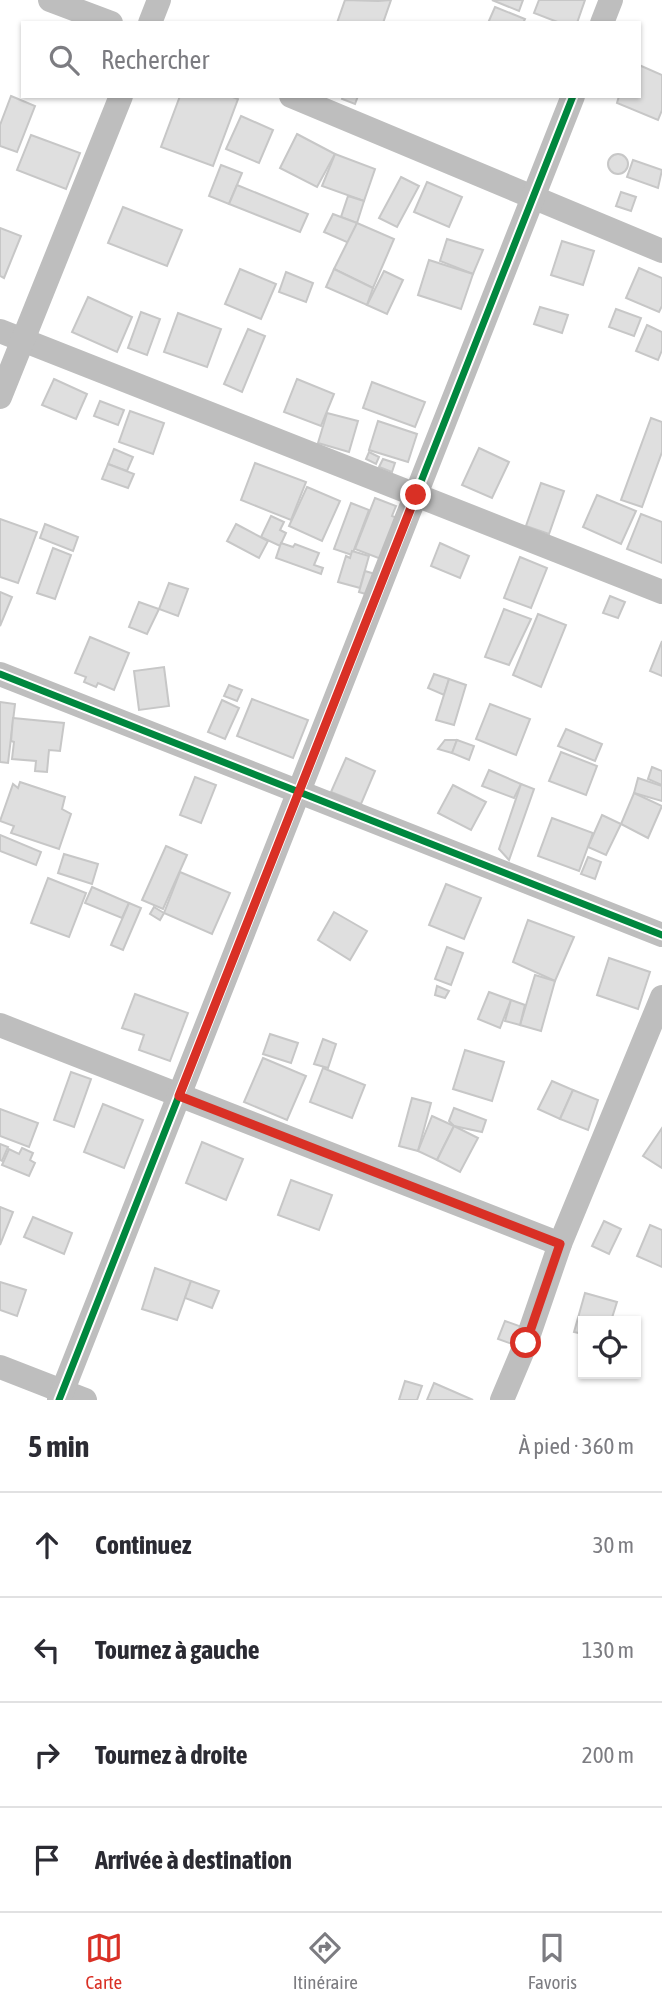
<!DOCTYPE html>
<html lang="fr">
<meta charset="utf-8">
<style>
body{margin:0;font-family:"Asap Condensed",sans-serif;background:#f2f2f3;color:#2b2b33}
.controls{position:absolute;right:21px;bottom:21px;display:grid;overflow:hidden;border-radius:0px;box-shadow:0 2px 5px #0004}
.controls button{width:63px;height:63px;display:grid;place-items:center;padding:0;border:0;border-bottom:2px solid #e1e1e2;background:#fff;color:#2b2b33;font:35px sans-serif}
.stop{position:absolute;width:21px;height:21px;margin:-16px;border:5px solid #d93025;border-radius:50%;background:#fff}
.stop.end{background:#d93025;border-color:#fff;box-shadow:0 2px 7px #0008}
.list{margin:0;padding:0;list-style:none}
h2{display:flex;justify-content:space-between;align-items:center;height:91px;margin:0;padding:0 28px;font-size:30px}
h2 small{font-size:23px;font-weight:400;color:#7c7c81}
.list li{display:grid;grid-template-columns:46px 1fr auto;gap:21px;align-items:center;box-sizing:border-box;height:105px;padding:0 28px;border-top:2px solid #e1e1e2}
.list b{display:block;font-size:26px;white-space:nowrap}
.list em{font-size:23px;font-style:normal;color:#7c7c81}
.icon{flex:none;width:38px;height:38px;fill:none;stroke:currentColor;stroke-width:2;stroke-linecap:round;stroke-linejoin:round}
.map{position:relative;flex:none;width:662px;height:1400px;overflow:hidden}
.search{position:absolute;background:#fff;box-shadow:0 2px 5px #0004;left:21px;right:21px;top:21px;height:77px;display:flex;align-items:center;gap:18px;box-sizing:border-box;padding:0 24px;border-radius:0px;color:#7c7c81;font-size:26px}
.sheet{height:511px;background:#fff}
nav{display:flex;justify-content:space-around;align-items:center;box-sizing:border-box;height:98px;border-top:2px solid #e1e1e2;background:#fff;font-size:19px;color:#7c7c81}
nav a{display:grid;justify-items:center;gap:4px}
nav .on{color:#d93025}
.map>svg:first-child{display:block}
</style>
<div class="map">
<svg width="662" height="1400" viewBox="0 0 662 1400">
<rect width="100%" height="100%" fill="#fff"/>
<g fill="#dfdfdf" stroke="#c7c7c7" stroke-width="2">
<path d="M345 0 378 1 391 0 383 23H337Z"/>
<path d="M492 0H523L519 11Z"/>
<path d="M539 0H585L577 23H560L534 13Z"/>
<path d="M495 7 525 19 523 23H488Z"/>
<path d="M639 65 662 75V110L658 120 617 103 619 96H639Z"/>
<path d="M11 96 35 106 17 152 0 146V125Z"/>
<path d="M180 96H230L238 99 213 166 161 147Z"/>
<path d="M343 96H358L355 104 342 99Z"/>
<path d="M241 116 273 130 259 163 226 149Z"/>
<path d="M297 134 335 154 317 187 280 168Z"/>
<path d="M31 135 80 153 66 189 17 170Z"/>
<circle cx="618" cy="164" r="10"/>
<path d="M335 154 375 169 364 201 322 186Z"/>
<path d="M633 160 662 170 658 188 627 177Z"/>
<path d="M221 165 242 173 229 204 209 196Z"/>
<path d="M401 177 419 186 397 227 379 218Z"/>
<path d="M427 182 462 197 449 227 414 212Z"/>
<path d="M237 185 308 214 300 232 229 204Z"/>
<path d="M621 192 636 197 631 211 616 206Z"/>
<path d="M348 196 364 201 357 223 341 217Z"/>
<path d="M123 207 182 230 167 266 108 243Z"/>
<path d="M333 214 357 223 349 243 324 232Z"/>
<path d="M357 223 394 239 373 288 334 269Z"/>
<path d="M0 228 21 236 4 278 0 276Z"/>
<path d="M447 239 483 250 473 274 440 261Z"/>
<path d="M562 241 594 251 583 285 551 275Z"/>
<path d="M429 260 473 274 461 309 418 295Z"/>
<path d="M639 268 662 278V306L659 312 626 298Z"/>
<path d="M240 269 276 284 261 319 225 304Z"/>
<path d="M334 269 373 288 367 305 326 287Z"/>
<path d="M384 271 403 280 387 314 367 305Z"/>
<path d="M286 272 313 283 306 302 279 292Z"/>
<path d="M88 297 132 317 117 352 72 332Z"/>
<path d="M540 307 568 315 562 333 534 324Z"/>
<path d="M616 309 641 318 634 336 609 327Z"/>
<path d="M141 312 160 319 147 355 128 348Z"/>
<path d="M178 313 221 329 207 367 164 352Z"/>
<path d="M647 325 662 332V350L658 360 636 351Z"/>
<path d="M248 329 265 336 242 392 224 384Z"/>
<path d="M54 379 87 394 76 419 42 405Z"/>
<path d="M297 379 334 394 321 426 284 412Z"/>
<path d="M372 382 425 402 415 427 363 408Z"/>
<path d="M100 401 124 410 118 425 94 416Z"/>
<path d="M130 411 164 423 153 454 119 442Z"/>
<path d="M327 413 358 421 349 452 318 443Z"/>
<path d="M651 418 662 422V452L642 507 621 500Z"/>
<path d="M378 421 417 434 408 462 369 450Z"/>
<path d="M479 448 509 462 492 498 462 485Z"/>
<path d="M114 449 133 457 127 471 108 464Z"/>
<path d="M369 452 379 457 376 464 366 459Z"/>
<path d="M383 459 395 463 392 472 379 467Z"/>
<path d="M255 463 306 482 291 520 241 500Z"/>
<path d="M108 464 134 474 128 488 102 479Z"/>
<path d="M541 483 564 491 549 534 526 526Z"/>
<path d="M307 487 340 501 322 541 289 526Z"/>
<path d="M597 495 636 511 621 544 583 527Z"/>
<path d="M375 498 396 506 392 516 397 518 381 559 355 549Z"/>
<path d="M351 503 369 510 352 555 334 549Z"/>
<path d="M641 514 662 522V563L627 549Z"/>
<path d="M271 516 284 522 280 530 286 533 280 546 261 537Z"/>
<path d="M0 519 37 532 18 583 0 577Z"/>
<path d="M45 524 78 537 73 551 40 538Z"/>
<path d="M236 524 268 541 259 558 227 541Z"/>
<path d="M281 543 293 547 295 544 319 553 314 565 323 568 321 574 276 558Z"/>
<path d="M440 543 469 556 460 578 431 566Z"/>
<path d="M53 548 71 555 55 599 37 593Z"/>
<path d="M352 551 369 556 360 588 338 582 346 556 350 558Z"/>
<path d="M520 557 547 568 531 608 504 598Z"/>
<path d="M365 571 375 574 369 595 359 592Z"/>
<path d="M169 583 188 589 178 616 159 609Z"/>
<path d="M0 592 12 597 0 626Z"/>
<path d="M610 596 625 602 618 618 603 613Z"/>
<path d="M139 602 159 609 147 634 129 627Z"/>
<path d="M504 609 531 619 509 665 485 657Z"/>
<path d="M538 614 566 625 541 687 513 675Z"/>
<path d="M90 637 129 653 114 690 98 683 96 687 84 682 86 677 75 673Z"/>
<path d="M662 641V676L650 671Z"/>
<path d="M164 667 169 706 139 710 134 671Z"/>
<path d="M434 674 449 679 444 695 428 688Z"/>
<path d="M449 679 466 685 454 725 436 720Z"/>
<path d="M229 685 242 690 237 701 224 696Z"/>
<path d="M252 699 308 720 293 758 237 736Z"/>
<path d="M222 700 239 708 225 739 208 732Z"/>
<path d="M0 702 15 704 8 763 0 762Z"/>
<path d="M490 704 530 719 516 755 476 739Z"/>
<path d="M13 718 64 723 60 751 49 750 47 772 35 771 36 761 12 759 14 742 11 741Z"/>
<path d="M566 729 602 744 595 761 558 746Z"/>
<path d="M445 740H457L452 753 438 749Z"/>
<path d="M457 740 474 746 469 760 452 753Z"/>
<path d="M561 752 597 766 586 795 549 781Z"/>
<path d="M346 758 375 771 361 804 331 792Z"/>
<path d="M652 767 662 771V785L648 779Z"/>
<path d="M489 770 521 784 514 798 482 786Z"/>
<path d="M195 777 216 785 201 823 180 815Z"/>
<path d="M638 778 662 786V801L634 793Z"/>
<path d="M20 782 65 797 62 809 71 814 59 849 11 833 14 826 0 821 13 784 18 788Z"/>
<path d="M521 784 534 789 509 860 499 849Z"/>
<path d="M453 785 486 802 471 830 438 813Z"/>
<path d="M634 793 662 806 648 838 621 824Z"/>
<path d="M602 815 621 824 606 855 588 847Z"/>
<path d="M552 818 593 833 579 871 538 856Z"/>
<path d="M0 835 41 852 36 865 0 851Z"/>
<path d="M166 846 187 855 163 909 142 900Z"/>
<path d="M64 854 98 864 92 884 58 873Z"/>
<path d="M588 857 601 862 595 879 581 874Z"/>
<path d="M180 872 230 893 212 934 164 913Z"/>
<path d="M48 878 86 893 69 937 31 923Z"/>
<path d="M446 884 481 898 464 939 429 925Z"/>
<path d="M92 887 129 903 122 918 85 903Z"/>
<path d="M129 903 141 908 123 950 111 945Z"/>
<path d="M154 907 164 913 160 920 150 914Z"/>
<path d="M334 912 367 931 350 960 318 940Z"/>
<path d="M528 920 574 937 555 981 513 962Z"/>
<path d="M447 947 463 953 451 985 435 979Z"/>
<path d="M609 958 650 972 638 1009 597 995Z"/>
<path d="M535 975 555 981 541 1031 520 1025Z"/>
<path d="M437 986 449 991 445 998 435 995Z"/>
<path d="M489 992 511 1000 500 1028 478 1019Z"/>
<path d="M135 994 188 1013 170 1061 139 1050 144 1035 122 1028Z"/>
<path d="M511 1000 525 1005 520 1025 505 1021Z"/>
<path d="M270 1034 298 1043 291 1063 263 1054Z"/>
<path d="M323 1039 336 1044 328 1068 314 1064Z"/>
<path d="M465 1050 504 1062 492 1101 453 1089Z"/>
<path d="M263 1058 306 1076 287 1120 244 1102Z"/>
<path d="M323 1068 365 1085 352 1118 310 1102Z"/>
<path d="M71 1072 91 1079 74 1127 54 1120Z"/>
<path d="M552 1081 573 1090 560 1119 538 1109Z"/>
<path d="M573 1090 598 1100 588 1130 560 1119Z"/>
<path d="M412 1098 431 1103 418 1151 399 1146Z"/>
<path d="M103 1104 143 1120 124 1168 84 1152Z"/>
<path d="M454 1108 486 1120 482 1132 454 1126 449 1121Z"/>
<path d="M0 1109 38 1123 29 1147 0 1136Z"/>
<path d="M432 1116 454 1126 437 1160 418 1151Z"/>
<path d="M454 1126 478 1138 460 1172 437 1160Z"/>
<path d="M662 1128V1168L643 1156Z"/>
<path d="M202 1142 243 1159 226 1200 186 1183Z"/>
<path d="M0 1144 8 1147 2 1161 0 1160Z"/>
<path d="M22 1148 33 1153 30 1160 35 1163 29 1176 2 1165 9 1149 19 1154Z"/>
<path d="M291 1180 332 1195 319 1230 278 1215Z"/>
<path d="M0 1207 13 1212 0 1245Z"/>
<path d="M33 1217 72 1233 64 1254 24 1237Z"/>
<path d="M604 1221 621 1229 609 1254 592 1246Z"/>
<path d="M650 1225 662 1230V1267L637 1256Z"/>
<path d="M155 1268 191 1281 177 1320 142 1309Z"/>
<path d="M191 1281 219 1291 212 1308 185 1298Z"/>
<path d="M0 1282 26 1290 17 1316 0 1310Z"/>
<path d="M585 1293 617 1302 611 1321H583V1334L574 1332Z"/>
<path d="M505 1321 522 1327 515 1345 498 1339Z"/>
<path d="M405 1381 422 1386 417 1400H399Z"/>
<path d="M434 1383 473 1400H427Z"/>
</g>
<g fill="none" stroke-linecap="round" stroke-linejoin="round">
<g stroke="#bebebe" stroke-width="24">
<path d="M50 0 111 23"/>
<path d="M150 23 159 0"/>
<path d="M602 23 611 0"/>
<path d="M291 96 662 251"/>
<path d="M0 331 662 592"/>
<path d="M0 397 121 96"/>
<path d="M0 674 662 935"/>
<path d="M0 1025 560 1244"/>
<path d="M0 1367 85 1400"/>
<path d="M59 1400 573 96"/>
<path d="M502 1400 526 1343 560 1244 662 997"/>
</g>
<defs>
<g id="cycleway">
<path d="M0 674 662 935"/>
<path d="M59 1400 573 96"/>
</g>
</defs>
<use href="#cycleway" stroke="#fff" stroke-width="11"/>
<use href="#cycleway" stroke="#00873e" stroke-width="7"/>
</g>
<g fill="none" stroke-linecap="round" stroke-linejoin="round">
<path stroke="#d93025" stroke-width="9" d="M416 495 179 1096 560 1244 526 1343"/>
</g>
</svg>
<div class="controls">
<button><svg class="icon" aria-label="locate" viewBox="0 0 24 24"><circle cx="12" cy="12" r="6"/><path d="M12 2v4M12 18v4M2 12h4M18 12h4"/></svg></button>
</div>
<div class="stop" style="left:526px;top:1343px"></div>
<div class="stop end" style="left:416px;top:495px"></div>
<div class="search"><svg class="icon" aria-label="search" viewBox="0 0 24 24"><circle cx="10" cy="10" r="6"/><path d="M15 15l6 6"/></svg>Rechercher</div>
</div>
<section class="sheet">
<h2>5 min<small>À pied · 360 m</small></h2>
<ul class="list">
<li><svg class="icon" aria-label="ahead" viewBox="0 0 24 24"><path d="M12 20V5M6 11l6-6 6 6"/></svg><div><b>Continuez</b></div><em>30 m</em></li>
<li><svg class="icon" aria-label="left" viewBox="0 0 24 24"><path d="M17 20v-9H6M10 6l-5 5 5 5"/></svg><div><b>Tournez à gauche</b></div><em>130 m</em></li>
<li><svg class="icon" aria-label="right" viewBox="0 0 24 24"><path d="M7 20v-9h11M14 6l5 5-5 5"/></svg><div><b>Tournez à droite</b></div><em>200 m</em></li>
<li><svg class="icon" aria-label="arrive" viewBox="0 0 24 24"><path d="M6 21V4h12l-3 4 3 4H6"/></svg><div><b>Arrivée à destination</b></div></li>
</ul>
</section>
<nav>
<a class="on"><svg class="icon" aria-label="map" viewBox="0 0 24 24"><path d="M3 6l6-2 6 2 6-2v14l-6 2-6-2-6 2zM9 4v14M15 6v14"/></svg>Carte</a>
<a><svg class="icon" aria-label="directions" viewBox="0 0 24 24"><path d="M12 3l9 9-9 9-9-9zM9 14v-3h6M13 9l2 2-2 2"/></svg>Itinéraire</a>
<a><svg class="icon" aria-label="saved" viewBox="0 0 24 24"><path d="M7 4h10v16l-5-4-5 4z"/></svg>Favoris</a>
</nav>
